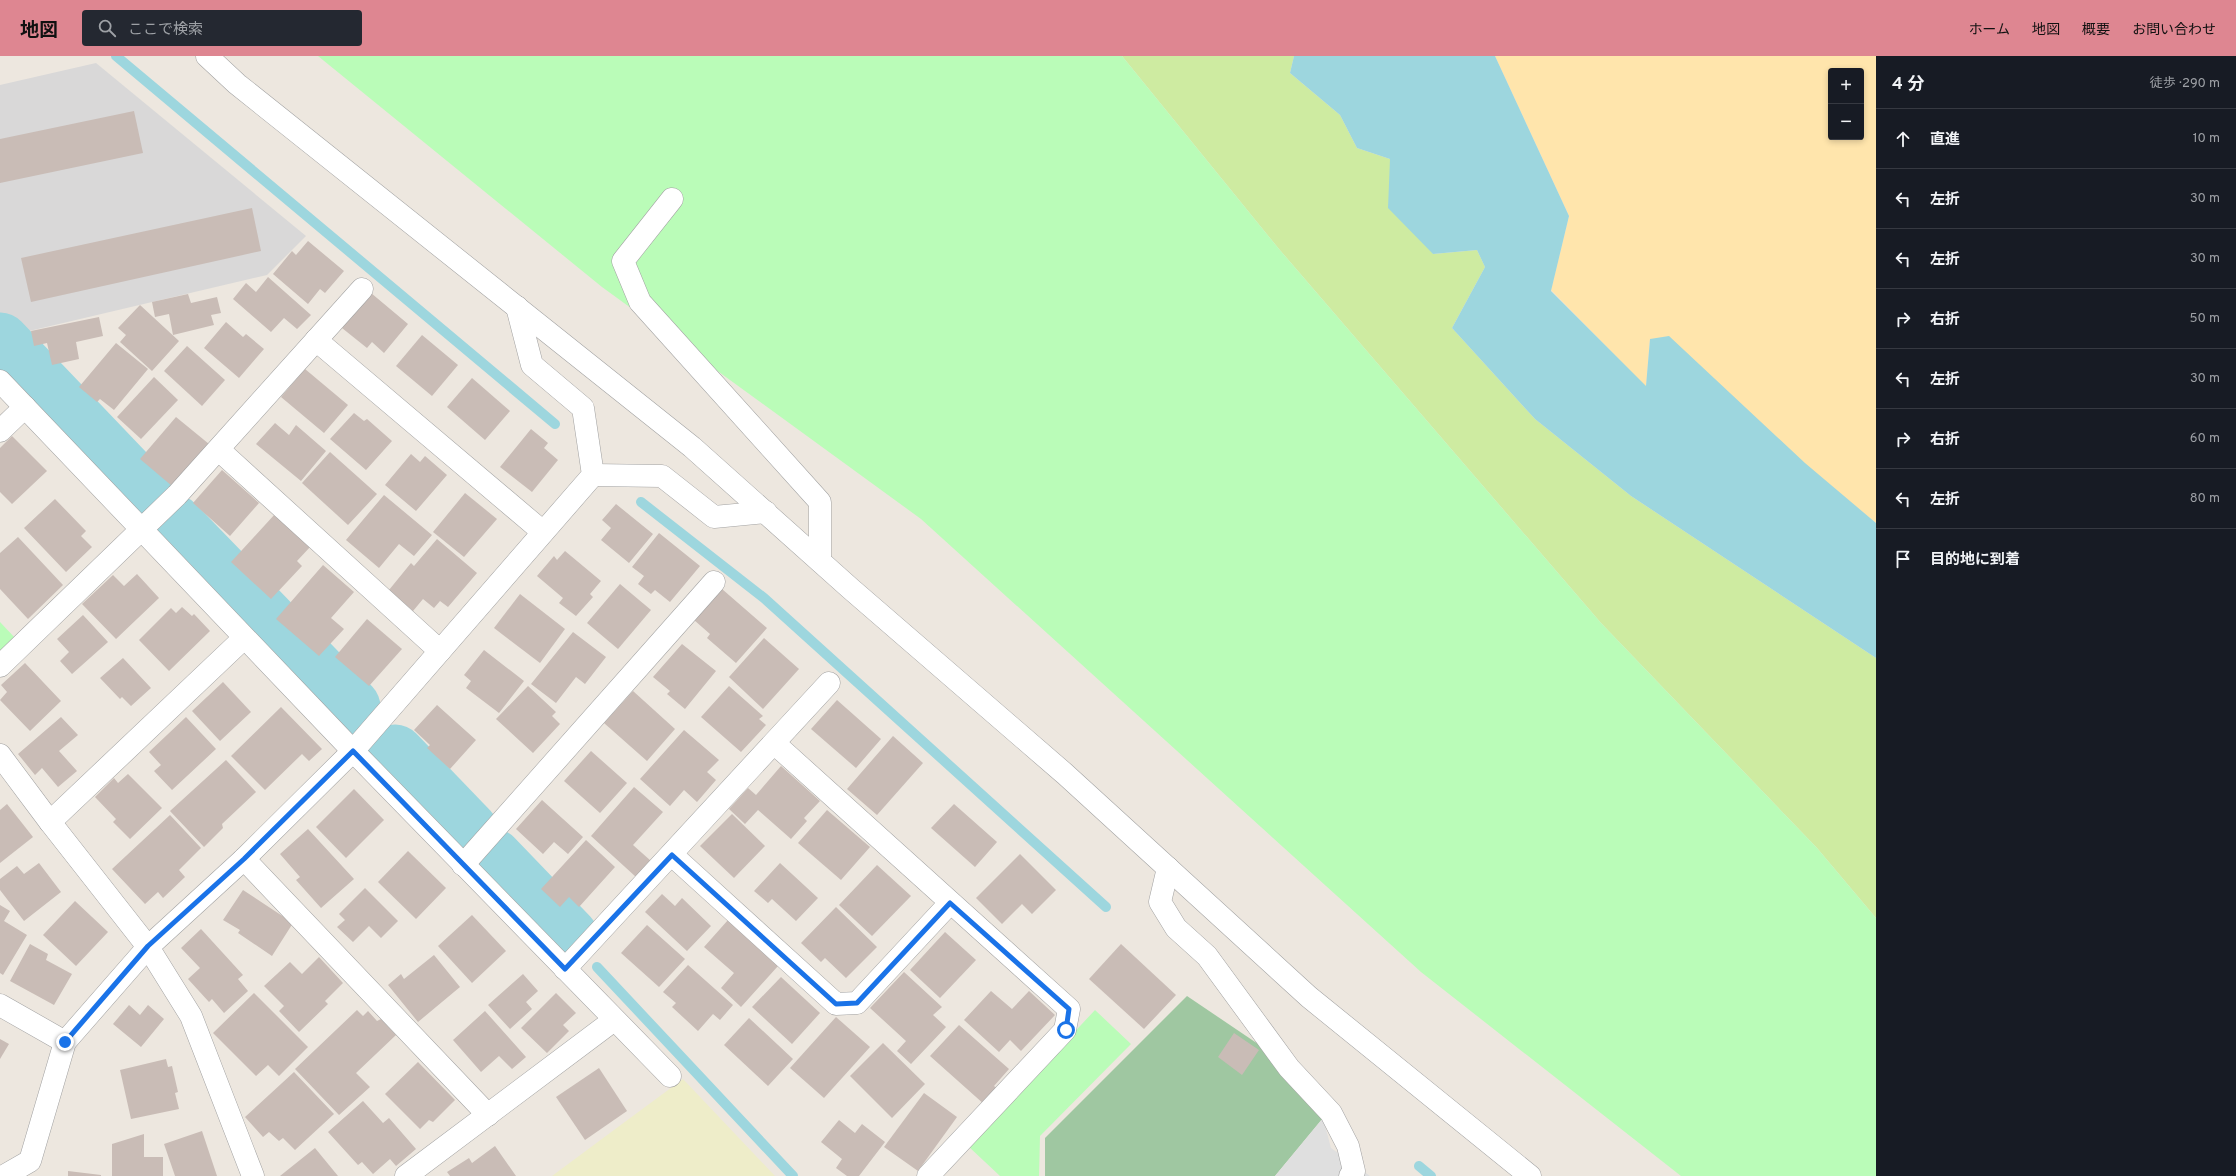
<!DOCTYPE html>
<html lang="ja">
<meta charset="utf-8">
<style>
body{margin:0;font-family:Overpass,"Noto Sans JP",sans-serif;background:#242831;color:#f1f3f6}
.controls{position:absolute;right:12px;top:12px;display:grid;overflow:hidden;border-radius:4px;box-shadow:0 2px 6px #0003}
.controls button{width:36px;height:36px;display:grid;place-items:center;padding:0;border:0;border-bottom:1px solid #363941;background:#171b24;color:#f1f3f6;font:20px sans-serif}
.stop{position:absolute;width:12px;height:12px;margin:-9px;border:3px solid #1a73e8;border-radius:50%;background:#fff}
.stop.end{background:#1a73e8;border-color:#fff;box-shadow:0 1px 4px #0008}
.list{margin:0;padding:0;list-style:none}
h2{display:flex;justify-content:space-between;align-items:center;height:52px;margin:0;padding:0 16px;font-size:17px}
h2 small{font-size:13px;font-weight:400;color:#9ea1a6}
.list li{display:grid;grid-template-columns:26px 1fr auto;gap:12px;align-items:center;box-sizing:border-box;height:60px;padding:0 16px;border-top:1px solid #363941}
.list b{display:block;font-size:15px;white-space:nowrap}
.list em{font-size:13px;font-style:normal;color:#9ea1a6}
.icon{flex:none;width:22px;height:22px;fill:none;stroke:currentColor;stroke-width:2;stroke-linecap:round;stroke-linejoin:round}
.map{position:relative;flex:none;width:1876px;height:1120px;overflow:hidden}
header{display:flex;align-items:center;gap:24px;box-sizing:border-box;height:56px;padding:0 20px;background:#de8691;color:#111}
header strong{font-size:19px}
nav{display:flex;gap:22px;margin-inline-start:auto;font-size:14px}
.search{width:280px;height:36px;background:#242831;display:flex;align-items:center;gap:10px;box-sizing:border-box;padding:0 14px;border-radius:4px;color:#9ea1a6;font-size:15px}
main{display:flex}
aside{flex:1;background:#171b24}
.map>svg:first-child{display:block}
</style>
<header>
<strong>地図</strong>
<div class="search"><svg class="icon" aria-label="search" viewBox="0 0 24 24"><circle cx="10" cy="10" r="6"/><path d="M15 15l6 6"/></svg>ここで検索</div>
<nav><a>ホーム</a><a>地図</a><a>概要</a><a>お問い合わせ</a></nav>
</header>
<main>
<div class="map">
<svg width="1876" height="1120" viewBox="0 0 1876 1120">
<rect width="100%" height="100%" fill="#ede7df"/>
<path fill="#d9d8d8" d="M96 7 306 180 267 219 8 280 0 271V29Z"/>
<path fill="#eeedc9" d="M683 1023 775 1120H552L618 1071Z"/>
<path fill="#ceeba1" d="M1122 0H1294L1290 17 1340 59 1357 92 1390 103 1433 198 1477 194 1485 211 1452 272 1535 363 1631 440 1876 602V862L1817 792 1601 567 1279 193Z"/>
<path fill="#ffe5ac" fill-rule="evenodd" d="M1495 0H1876V467L1650 283 1646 331 1551 234 1569 160ZM1831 15H1861V81H1831Z"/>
<path fill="#9fc7a1" d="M1187 940 1261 990 1323 1062 1275 1120H1045V1082Z"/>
<g fill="#bafcb8">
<path d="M318 0H1122L1279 193 1601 567 1817 792 1876 862V1120H1681L1421 916 921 463 602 231Z"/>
<path d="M0 566 16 583 0 598Z"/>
<path d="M1095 954 1131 988 1040 1080 1039 1120H1000L968 1090Z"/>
</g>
<path fill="#dfdfdf" d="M1323 1062 1331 1092 1370 1120H1275Z"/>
<path fill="#9dd6de" d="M1294 0H1495L1569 160 1551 235 1646 330 1650 283 1669 280 1805 407 1876 467V602L1631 440 1535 363 1452 272 1485 211 1477 194 1433 198 1388 152 1390 103 1357 92 1340 59 1290 17Z"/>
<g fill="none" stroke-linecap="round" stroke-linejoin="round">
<g stroke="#9dd6de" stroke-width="10">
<path d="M116 0 555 368"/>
<path d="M641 446 764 542 1106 851"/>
<path d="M597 911 793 1120"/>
<path d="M1419 1110 1431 1120"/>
</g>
<g stroke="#9dd6de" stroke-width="59">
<path d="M0 286 150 443"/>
<path d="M174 468 351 651"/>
<path d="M395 698 469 775"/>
<path d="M493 802 569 881"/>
</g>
</g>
<g fill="#c9bcb6">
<path d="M134 55 143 97 0 127V83Z"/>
<path d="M252 152 261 195 31 246 21 202Z"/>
<path d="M308 185 344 215 325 237 320 233 308 248 273 218 292 195 296 199Z"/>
<path d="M268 221 311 259 297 273 284 262 271 276 233 243 246 227 256 236Z"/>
<path d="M371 237 408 268 384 297 372 286 367 292 342 272Z"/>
<path d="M188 238 191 247 217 241 221 257 211 259 214 269 173 279 169 258 155 261 152 246Z"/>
<path d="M140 249 179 285 152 315 120 286 126 279 118 272Z"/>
<path d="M99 261 103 280 76 286 79 303 52 309 47 287 34 290 31 275Z"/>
<path d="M226 266 243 281 246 278 264 293 239 322 204 292Z"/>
<path d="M422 279 458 309 432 340 396 310Z"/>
<path d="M116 287 148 313 114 354 100 343 97 346 79 331Z"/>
<path d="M187 290 225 324 202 350 164 315Z"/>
<path d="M305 313 348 349 324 377 281 341Z"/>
<path d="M154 321 178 344 141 383 117 361Z"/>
<path d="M472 322 510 355 485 384 447 351Z"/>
<path d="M354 357 364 365 367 363 392 385 366 414 330 383Z"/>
<path d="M176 361 209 388 172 430 140 403Z"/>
<path d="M275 367 289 379 296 369 326 395 301 425 256 388Z"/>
<path d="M531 373 548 387 544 392 558 404 532 436 500 411Z"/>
<path d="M12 380 47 415 12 448 0 436V392Z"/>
<path d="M330 396 377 438 348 469 302 427Z"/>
<path d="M411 398 420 406 425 400 447 419 416 455 385 429Z"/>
<path d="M222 414 259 447 230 480 193 447Z"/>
<path d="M465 437 497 463 464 501 433 476Z"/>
<path d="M384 439 432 479 414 500 399 488 379 512 346 484Z"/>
<path d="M55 443 86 475 81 480 92 491 66 516 24 472Z"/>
<path d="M616 448 653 478 629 507 601 484 611 472 602 464Z"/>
<path d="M275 458 311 490 297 505 302 510 271 543 231 506Z"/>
<path d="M659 477 700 510 670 546 655 534 651 538 638 528 644 520 632 511Z"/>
<path d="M18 481 63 529 28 563 0 533V497Z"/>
<path d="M437 483 477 517 448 551 440 545 434 552 423 543 413 555 389 534 411 507 414 510Z"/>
<path d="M565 495 601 525 590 538 593 541 576 560 559 547 563 542 537 520 554 500 557 504Z"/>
<path d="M323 509 354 536 331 562 344 573 319 600 276 563Z"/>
<path d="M137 518 159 542 116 583 82 548 113 519 124 530Z"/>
<path d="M620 528 651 554 618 593 587 567Z"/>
<path d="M722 533 767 572 736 607 707 582 710 578 694 564Z"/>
<path d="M520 538 565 573 540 607 494 572Z"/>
<path d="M182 551 192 560 194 558 210 575 169 615 139 584 171 552 176 557Z"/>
<path d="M83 559 108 586 72 618 60 605 69 596 57 583Z"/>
<path d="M367 563 402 593 369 630 335 601Z"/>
<path d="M573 576 606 601 585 628 576 621 556 647 531 628Z"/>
<path d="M764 582 799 613 763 653 729 621Z"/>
<path d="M682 588 716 615 685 653 667 638 670 635 653 621Z"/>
<path d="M484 594 524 625 499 657 466 632 471 625 464 619Z"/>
<path d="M123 602 151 632 131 650 122 641 120 643 100 622Z"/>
<path d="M25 607 61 645 30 675 0 644 7 636 1 629Z"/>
<path d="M223 626 251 656 220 685 192 655Z"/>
<path d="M528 630 556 656 552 660 560 668 533 697 496 663Z"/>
<path d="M729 630 763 660 759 663 766 669 741 696 701 661Z"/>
<path d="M633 635 675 673 647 705 604 667Z"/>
<path d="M837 644 881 683 856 712 811 673Z"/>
<path d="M437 649 476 684 450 713 427 692 430 689 414 674Z"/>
<path d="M281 651 322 693 309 705 302 698 265 734 231 700Z"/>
<path d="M61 661 78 679 59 695 77 715 58 731 42 712 35 719 18 698Z"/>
<path d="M186 661 216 693 172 734 154 715 161 709 149 696Z"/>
<path d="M684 674 719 704 707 716 716 724 697 746 684 734 670 750 640 723Z"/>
<path d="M893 680 923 707 877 759 847 733Z"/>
<path d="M591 695 627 727 600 757 564 725Z"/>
<path d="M226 704 256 736 222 768 223 772 204 791 170 755Z"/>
<path d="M781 710 820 745 804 762 807 765 791 783 758 754 745 768 729 753 748 732 756 739Z"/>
<path d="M128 718 162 752 130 783 113 766 116 763 95 741 114 722 118 727Z"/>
<path d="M634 731 663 756 633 789 651 805 636 821 591 780Z"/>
<path d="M354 733 384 764 346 802 316 771Z"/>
<path d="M542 744 583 781 568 798 554 786 543 798 516 773Z"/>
<path d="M7 748 33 781 0 807V754Z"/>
<path d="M954 748 997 786 975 811 931 772Z"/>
<path d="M827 754 870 791 841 824 798 787Z"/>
<path d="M732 758 765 790 734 822 700 790Z"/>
<path d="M170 759 201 792 179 814 185 821 163 842 158 836 145 848 112 813Z"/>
<path d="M308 773 354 823 321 852 296 824 300 821 280 798Z"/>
<path d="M586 784 615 811 579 851 569 841 560 851 541 833Z"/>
<path d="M408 795 446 832 416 863 378 826Z"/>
<path d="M1020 798 1056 834 1032 858 1022 848 1002 868 976 842Z"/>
<path d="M39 807 61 836 24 865 0 834V823L17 810 24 818Z"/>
<path d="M780 807 818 842 796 865 772 843 768 847 754 835Z"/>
<path d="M877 809 911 840 872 880 839 849Z"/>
<path d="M365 832 398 865 381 882 369 870 353 886 337 871 345 864 339 858Z"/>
<path d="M243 834 293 867 272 900 238 877 240 874 223 864Z"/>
<path d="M662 838 675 850 682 842 711 870 687 895 645 856Z"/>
<path d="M75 845 108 876 76 910 43 879Z"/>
<path d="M0 849 10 855 4 865 27 879 3 919 0 917Z"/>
<path d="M836 851 877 891 846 922 825 902 821 906 801 887Z"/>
<path d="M472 859 506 895 472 927 438 890Z"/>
<path d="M728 864 778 910 741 951 721 932 734 917 704 891Z"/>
<path d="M647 869 685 903 659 931 621 897Z"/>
<path d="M201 873 243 919 238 923 248 935 224 957 212 943 209 946 188 923 200 912 181 892Z"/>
<path d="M945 876 976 904 940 942 910 914Z"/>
<path d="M30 888 48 898 46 904 72 918 54 949 10 925Z"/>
<path d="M1121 888 1176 939 1144 973 1089 923Z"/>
<path d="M434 899 460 931 418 966 388 929 401 918 404 923Z"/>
<path d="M319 901 343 927 325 945 328 948 299 976 279 955 284 950 264 930 290 906 302 918Z"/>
<path d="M688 909 733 949 720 964 713 958 698 975 672 951 676 947 663 936Z"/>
<path d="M904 916 942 951 933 959 946 971 911 1008 897 995 906 985 870 952Z"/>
<path d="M523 918 538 935 526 946 532 953 510 973 488 949Z"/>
<path d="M781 921 820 957 792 988 752 951Z"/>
<path d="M991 935 1012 953 1029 935 1055 959 1021 995 1010 984 999 996 964 964Z"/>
<path d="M254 937 308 991 279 1020 268 1009 256 1020 213 977Z"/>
<path d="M556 937 576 957 563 969 569 975 547 997 521 972Z"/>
<path d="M129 949 140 959 148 949 164 963 141 991 113 968Z"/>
<path d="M357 954 363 960 368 955 377 965 381 963 396 979 356 1017 370 1031 339 1059 295 1013Z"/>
<path d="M485 955 526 1001 512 1013 499 1000 481 1016 453 984Z"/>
<path d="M836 961 870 991 824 1042 790 1012Z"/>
<path d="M749 962 793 1003 768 1030 724 989Z"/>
<path d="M959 969 1009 1013 994 1030 999 1034 985 1049 930 1000Z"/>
<path d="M1234 977 1259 994 1242 1019 1218 1001Z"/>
<path d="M0 983 9 988 0 1003Z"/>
<path d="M883 987 925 1028 892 1062 850 1020Z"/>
<path d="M166 1003 168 1011 172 1010 178 1036 175 1037 179 1053 131 1063 120 1014Z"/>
<path d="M418 1006 455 1044 433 1066 429 1064 420 1073 385 1038Z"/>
<path d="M599 1012 627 1055 585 1084 556 1041Z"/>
<path d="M294 1016 334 1058 295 1094 283 1082 279 1085 269 1076 263 1081 245 1061Z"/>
<path d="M924 1037 957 1061 918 1115 884 1091Z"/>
<path d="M363 1045 383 1067 389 1062 416 1093 396 1110 390 1103 373 1118 362 1106 358 1109 328 1076Z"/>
<path d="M839 1064 855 1077 862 1068 885 1086 859 1120H847L836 1112 842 1103 821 1086Z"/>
<path d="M202 1075 217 1120H175L164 1088Z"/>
<path d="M144 1078V1101H163V1120H112V1088Z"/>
<path d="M495 1090 516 1120H450L447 1116 469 1102 472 1107Z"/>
<path d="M315 1092 338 1120H280Z"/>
<path d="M68 1115 101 1119V1120H68Z"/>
</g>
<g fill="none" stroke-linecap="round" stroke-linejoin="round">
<defs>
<g id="minor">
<path d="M207 0 237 28 692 391 851 533 1065 718 1309 941 1530 1120"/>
<path d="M672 143 623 205 640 246 820 446V505"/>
<path d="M316 284 543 476"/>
<path d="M0 325 353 695 670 1020"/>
<path d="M0 375 25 351"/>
<path d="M219 394 440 595"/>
<path d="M593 419 662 420 714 461 766 456"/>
<path d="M0 610 177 439 362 233"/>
<path d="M774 687 1069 953 1065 974 928 1120"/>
<path d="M0 699 50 766 148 891 191 960 253 1120"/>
<path d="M50 766 244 582"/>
<path d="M672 799 836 948 857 947 950 847"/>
<path d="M244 803 488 1059"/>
<path d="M463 809 714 526"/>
<path d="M1168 812 1160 846 1176 872 1207 900 1289 1012 1331 1057 1348 1090 1354 1115 1350 1120"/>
<path d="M565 913 829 627"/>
<path d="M0 949 65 986"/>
<path d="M4 1120 30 1105 65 986 148 891 244 803 353 695 593 419 583 352 532 309 517 251"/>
<path d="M406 1120 614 964"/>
</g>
</defs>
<use href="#minor" stroke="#a2a2a2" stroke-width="23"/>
<use href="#minor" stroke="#fff" stroke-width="22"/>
</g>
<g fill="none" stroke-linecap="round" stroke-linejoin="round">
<path stroke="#1a73e8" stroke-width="5" d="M65 986 148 890 244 803 353 695 565 913 672 799 836 948 857 947 950 847 1069 953 1066 974"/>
</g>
</svg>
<div class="controls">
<button>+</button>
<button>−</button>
</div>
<div class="stop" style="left:1066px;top:974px"></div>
<div class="stop end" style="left:65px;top:986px"></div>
</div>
<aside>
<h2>4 分<small>徒歩 · 290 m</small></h2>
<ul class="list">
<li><svg class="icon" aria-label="ahead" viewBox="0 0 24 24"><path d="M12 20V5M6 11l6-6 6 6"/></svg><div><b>直進</b></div><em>10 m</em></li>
<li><svg class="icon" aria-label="left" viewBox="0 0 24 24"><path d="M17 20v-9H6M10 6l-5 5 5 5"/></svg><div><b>左折</b></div><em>30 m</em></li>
<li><svg class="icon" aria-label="left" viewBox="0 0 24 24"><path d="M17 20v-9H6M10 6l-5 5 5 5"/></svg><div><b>左折</b></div><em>30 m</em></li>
<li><svg class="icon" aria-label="right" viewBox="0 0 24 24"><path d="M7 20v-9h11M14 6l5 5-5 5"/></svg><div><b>右折</b></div><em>50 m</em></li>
<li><svg class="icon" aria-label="left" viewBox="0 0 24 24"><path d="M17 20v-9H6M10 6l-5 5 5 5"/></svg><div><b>左折</b></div><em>30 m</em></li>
<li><svg class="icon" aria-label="right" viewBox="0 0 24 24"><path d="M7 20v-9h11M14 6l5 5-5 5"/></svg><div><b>右折</b></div><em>60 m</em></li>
<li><svg class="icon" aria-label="left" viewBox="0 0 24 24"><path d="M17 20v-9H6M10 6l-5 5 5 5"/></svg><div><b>左折</b></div><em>80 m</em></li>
<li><svg class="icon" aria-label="arrive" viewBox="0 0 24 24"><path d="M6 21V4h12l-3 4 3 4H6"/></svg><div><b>目的地に到着</b></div></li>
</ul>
</aside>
</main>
